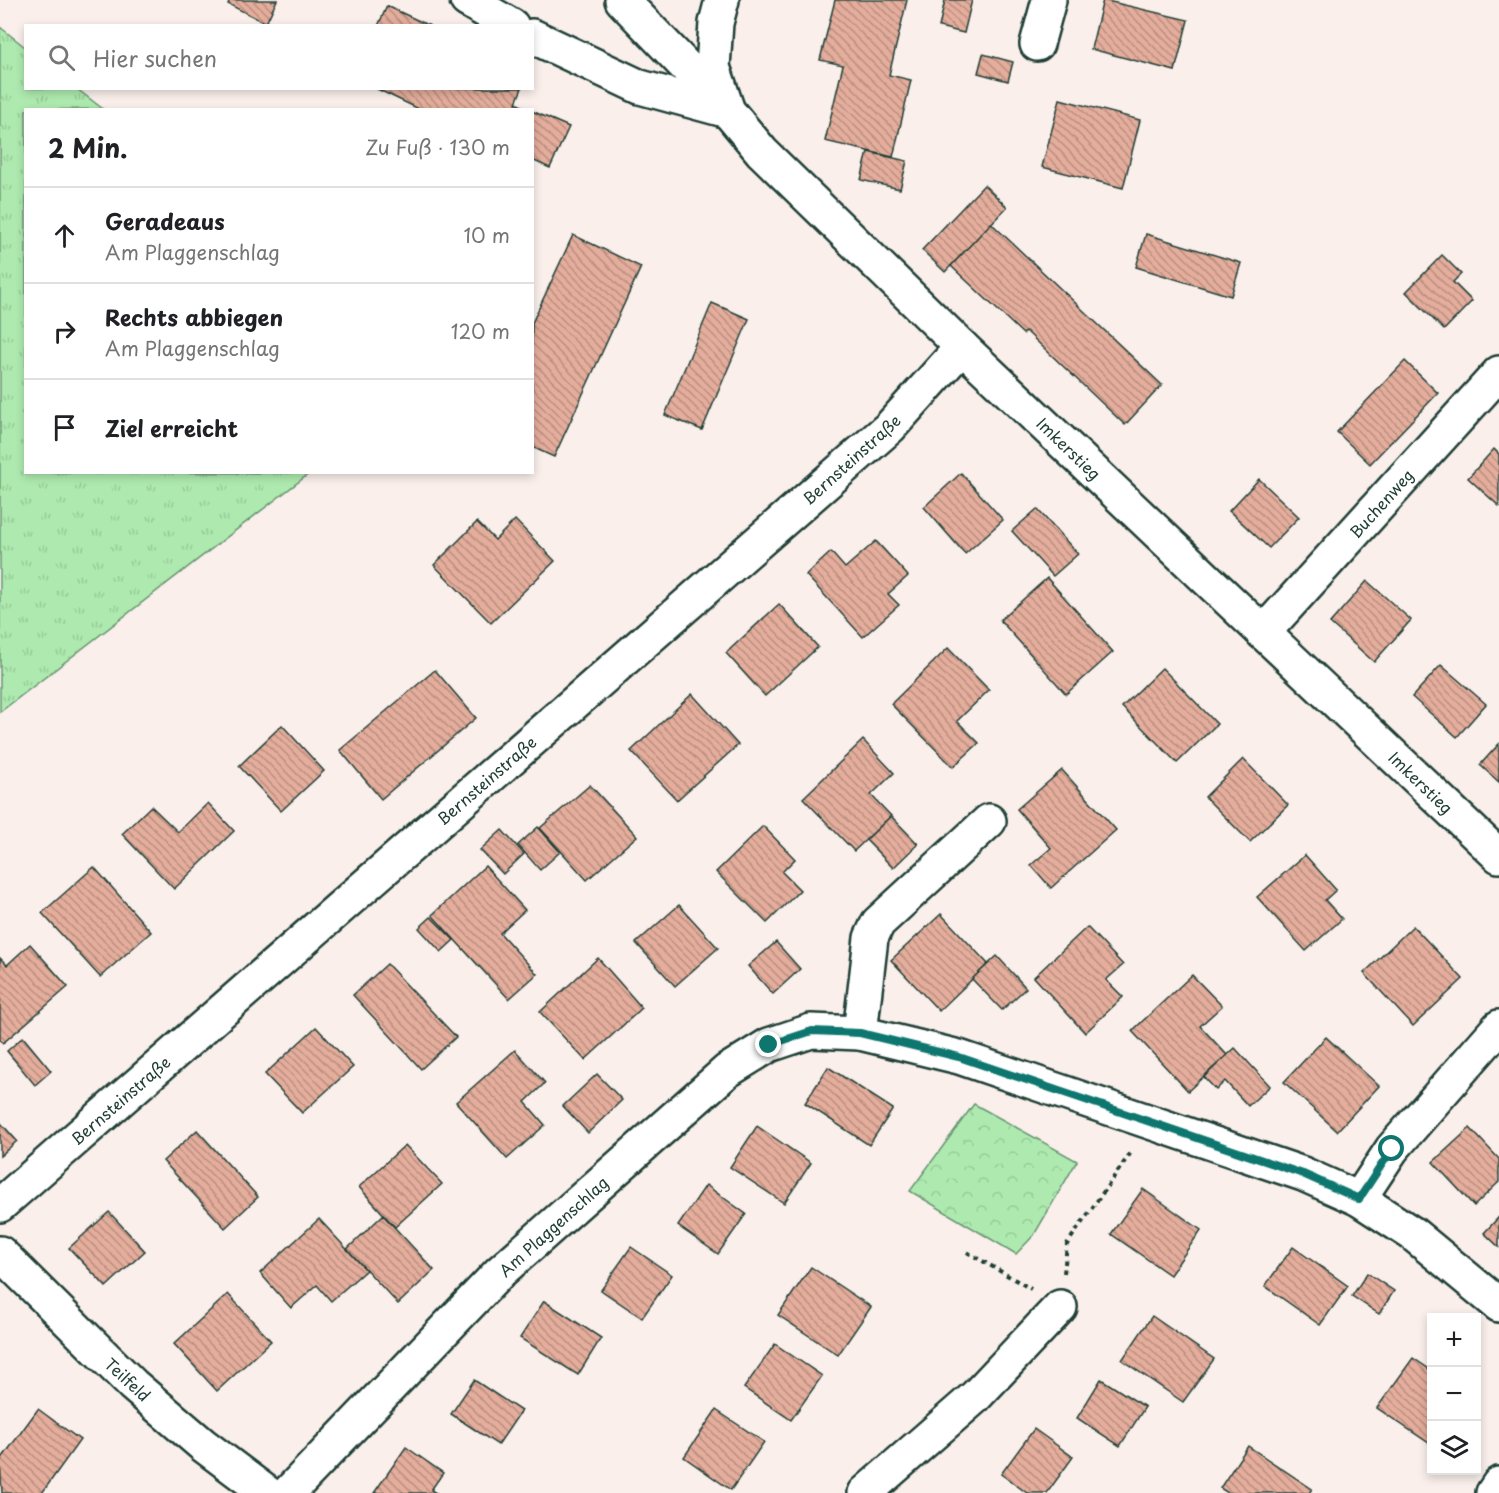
<!DOCTYPE html>
<html lang="de">
<meta charset="utf-8">
<style>
body{margin:0;font-family:"Playpen Sans",sans-serif;background:#f2f2f2;color:#202124}
.controls{position:absolute;right:18px;bottom:18px;display:grid;overflow:hidden;border-radius:0px;box-shadow:0 3px 9px #0003}
.controls button{width:54px;height:54px;display:grid;place-items:center;padding:0;border:0;border-bottom:2px solid #e0e0e0;background:#fff;color:#202124;font:30px sans-serif}
.stop{position:absolute;width:18px;height:18px;margin:-14px;border:4px solid #0f766e;border-radius:50%;background:#fff}
.stop.end{background:#0f766e;border-color:#fff;box-shadow:0 2px 6px #0008}
.list{margin:0;padding:0;list-style:none}
h2{display:flex;justify-content:space-between;align-items:center;height:78px;margin:0;padding:0 24px;font-size:26px}
h2 small{font-size:20px;font-weight:400;color:#757577}
.list li{display:grid;grid-template-columns:39px 1fr auto;gap:18px;align-items:center;box-sizing:border-box;height:96px;padding:0 24px;border-top:2px solid #e0e0e0}
.list b{display:block;font-size:22px;white-space:nowrap}
.list p{margin:0;font-size:20px;white-space:nowrap;color:#757577}
.list em{font-size:20px;font-style:normal;color:#757577}
.icon{flex:none;width:33px;height:33px;fill:none;stroke:currentColor;stroke-width:2;stroke-linecap:round;stroke-linejoin:round}
.map{position:relative;flex:none;width:1499px;height:1493px;overflow:hidden}
.search{position:absolute;background:#fff;box-shadow:0 3px 9px #0003;left:24px;top:24px;width:510px;height:66px;display:flex;align-items:center;gap:15px;box-sizing:border-box;padding:0 21px;border-radius:0px;color:#757577;font-size:22px}
.panel{position:absolute;background:#fff;box-shadow:0 3px 9px #0003;left:24px;top:108px;width:510px;height:366px;border-radius:0px}
.map>svg:first-child{display:block}
</style>
<div class="map">
<svg width="1499" height="1493" viewBox="0 0 1499 1493">
<defs>
<pattern id="grass-tufts" width="24" height="20" patternUnits="userSpaceOnUse" patternTransform="scale(1.5)"><rect width="24" height="20" fill="#aeeaaf"/><path d="M3 7l-1-3M5 7V3M7 7l1-3M15 17l-1-3M17 17v-4M19 17l1-3" fill="none" stroke="#95ca97"/></pattern>
<pattern id="forest-crowns" width="20" height="18" patternUnits="userSpaceOnUse" patternTransform="scale(1.5)"><rect width="20" height="18" fill="#aeeaaf"/><path d="M2 6a3 3 0 1 1 6 0M12 15a3 3 0 1 1 6 0" fill="none" stroke="#95ca97"/></pattern>
<pattern id="building-back-hatch" width="6" height="6" patternUnits="userSpaceOnUse" patternTransform="scale(1.5)"><rect width="6" height="6" fill="#e4ad9c"/><path d="M-1 5l2 2M0 0l6 6M5-1l2 2" fill="none" stroke="#b88e80"/></pattern>
</defs>
<rect width="100%" height="100%" fill="#faefeb"/>
<filter id="ink" filterUnits="userSpaceOnUse"><feTurbulence type="fractalNoise" baseFrequency=".0167" numOctaves="2"/><feDisplacementMap in="SourceGraphic" scale="12" xChannelSelector="R" yChannelSelector="G"/><feConvolveMatrix kernelMatrix="1 2 1 2 8 2 1 2 1" color-interpolation-filters="sRGB"/></filter>
<g filter="url(#ink)">
<path fill="url(#grass-tufts)" stroke="#669472" stroke-width="1.5" d="M0 27 25 47 26 88 77 89 103 109 26 110V472L310 473 0 712Z"/>
<path fill="url(#forest-crowns)" stroke="#669472" stroke-width="1.5" d="M974 1104 1077 1161 1034 1235 1016 1254 910 1191Z"/>
<g fill="url(#building-back-hatch)" stroke="#1f3d34" stroke-width="1.5">
<path d="M230 0H277L266 23 228 4Z"/>
<path d="M835 0H907L889 75 911 80 893 157 825 141 843 65 820 60Z"/>
<path d="M945 0H972L964 33 939 27Z"/>
<path d="M1103 0 1188 20 1175 71 1091 49Z"/>
<path d="M387 6 430 26H378Z"/>
<path d="M983 54 1013 62 1008 81 978 73Z"/>
<path d="M375 88H522L516 103 529 110H421Z"/>
<path d="M1060 99 1140 120 1123 188 1042 167Z"/>
<path d="M532 111 569 127 550 168 532 160Z"/>
<path d="M868 152 907 161 900 189 861 180Z"/>
<path d="M984 185 1007 207 945 272 922 250Z"/>
<path d="M991 223 1162 385 1125 425 1026 331 1023 334 951 266Z"/>
<path d="M1146 234 1241 263 1231 296 1136 267Z"/>
<path d="M573 235 641 267 554 457 532 447V323Z"/>
<path d="M1442 255 1461 274 1453 282 1472 301 1444 330 1406 292Z"/>
<path d="M712 303 749 319 702 430 665 415Z"/>
<path d="M1405 361 1438 393 1370 464 1337 432Z"/>
<path d="M1494 449 1499 454V506L1468 478Z"/>
<path d="M961 473 1003 520 965 554 924 507Z"/>
<path d="M1259 479 1299 517 1269 548 1229 511Z"/>
<path d="M1037 509 1078 554 1053 576 1012 531Z"/>
<path d="M515 520 555 561 491 623 434 565 477 522 495 540Z"/>
<path d="M876 541 908 576 888 594 899 605 863 637 806 575 831 552 845 568Z"/>
<path d="M1047 578 1113 652 1066 694 1000 620Z"/>
<path d="M1367 581 1411 620 1374 662 1330 623Z"/>
<path d="M779 604 818 647 765 696 726 653Z"/>
<path d="M948 648 989 690 957 721 979 743 953 767 891 704Z"/>
<path d="M1441 665 1486 704 1457 737 1412 697Z"/>
<path d="M1162 668 1217 724 1177 763 1122 707Z"/>
<path d="M435 670 476 718 381 799 340 750Z"/>
<path d="M692 694 738 745 677 800 631 751Z"/>
<path d="M282 725 324 771 281 811 239 766Z"/>
<path d="M863 740 894 773 871 795 891 816 854 851 803 798Z"/>
<path d="M1499 744V782L1480 765Z"/>
<path d="M1243 759 1288 805 1250 842 1205 797Z"/>
<path d="M1062 770 1116 830 1051 888 1031 865 1051 848 1017 809Z"/>
<path d="M590 785 637 836 587 880 540 828Z"/>
<path d="M208 803 234 831 174 889 122 834 151 806 178 832Z"/>
<path d="M891 816 918 844 893 868 866 840Z"/>
<path d="M763 826 795 859 782 872 800 890 767 923 716 872Z"/>
<path d="M538 827 560 852 540 870 518 845Z"/>
<path d="M502 830 524 854 503 874 480 850Z"/>
<path d="M1305 855 1336 890 1325 900 1342 919 1306 951 1257 897Z"/>
<path d="M485 866 525 910 500 933 537 974 509 999 432 915Z"/>
<path d="M94 867 151 932 100 977 42 913Z"/>
<path d="M679 905 718 948 675 986 636 943Z"/>
<path d="M941 914 988 964 939 1011 891 960Z"/>
<path d="M431 917 454 940 441 952 419 928Z"/>
<path d="M1413 926 1463 979 1413 1026 1364 973Z"/>
<path d="M1087 927 1123 965 1106 980 1123 997 1085 1033 1034 977Z"/>
<path d="M776 942 800 969 773 994 748 966Z"/>
<path d="M30 944 68 987 3 1043 0 1040V958L7 965Z"/>
<path d="M997 956 1026 988 1002 1010 972 979Z"/>
<path d="M598 958 642 1008 585 1060 540 1012Z"/>
<path d="M387 964 456 1037 421 1069 353 995Z"/>
<path d="M1192 975 1222 1006 1200 1026 1227 1055 1188 1091 1132 1031Z"/>
<path d="M316 1027 353 1067 302 1113 265 1074Z"/>
<path d="M23 1037 51 1071 35 1085 7 1051Z"/>
<path d="M1326 1037 1379 1086 1337 1131 1284 1082Z"/>
<path d="M1235 1048 1270 1086 1248 1106 1225 1081 1216 1090 1204 1077Z"/>
<path d="M515 1050 545 1083 525 1102 545 1125 507 1159 456 1102Z"/>
<path d="M828 1067 893 1109 869 1145 805 1103Z"/>
<path d="M597 1074 622 1100 588 1133 563 1106Z"/>
<path d="M0 1122 17 1141 0 1156Z"/>
<path d="M757 1126 811 1163 784 1203 730 1167Z"/>
<path d="M1470 1128 1499 1159V1182L1474 1206 1433 1162Z"/>
<path d="M197 1130 258 1197 225 1228 163 1161Z"/>
<path d="M405 1145 442 1184 395 1227 359 1187Z"/>
<path d="M706 1185 746 1214 718 1254 678 1226Z"/>
<path d="M1143 1189 1201 1230 1170 1275 1111 1234Z"/>
<path d="M109 1212 145 1251 106 1287 69 1248Z"/>
<path d="M383 1215 434 1270 398 1304 347 1249Z"/>
<path d="M1499 1217V1247L1484 1233Z"/>
<path d="M319 1219 366 1270 331 1301 317 1285 291 1308 260 1273Z"/>
<path d="M631 1247 672 1275 642 1318 601 1290Z"/>
<path d="M1293 1247 1348 1286 1320 1325 1265 1286Z"/>
<path d="M811 1267 871 1307 838 1355 778 1315Z"/>
<path d="M1367 1273 1394 1291 1379 1314 1352 1296Z"/>
<path d="M228 1294 271 1341 217 1391 174 1344Z"/>
<path d="M544 1301 601 1338 578 1375 520 1338Z"/>
<path d="M1152 1316 1214 1359 1183 1402 1122 1360Z"/>
<path d="M775 1344 822 1376 791 1420 744 1388Z"/>
<path d="M1413 1358 1432 1371V1445L1377 1408Z"/>
<path d="M1101 1379 1145 1407 1120 1446 1077 1418Z"/>
<path d="M474 1380 521 1411 498 1445 451 1414Z"/>
<path d="M38 1409 80 1440 42 1493H2L0 1461Z"/>
<path d="M716 1410 764 1442 731 1490 684 1457Z"/>
<path d="M1034 1429 1073 1457 1047 1493H1027L1001 1474Z"/>
<path d="M1248 1446 1312 1489 1309 1493H1228L1220 1488Z"/>
<path d="M406 1447 443 1473 431 1490 436 1493H374Z"/>
</g>
<g fill="none" stroke-linecap="round" stroke-linejoin="round">
<defs>
<g id="minor">
<path d="M467 0 512 26"/>
<path d="M622 0 721 103"/>
<path d="M722 0 716 23 713 67 728 111 762 152 962 347 1499 856"/>
<path d="M532 36 640 87 728 111"/>
<path d="M1037 44 1049 0"/>
<path d="M1263 633 1499 373"/>
<path d="M860 1033 871 938 878 923 989 821"/>
<path d="M1359 1199 1392 1149 1499 1027"/>
<path d="M0 1205 890 427 962 347"/>
<path d="M0 1253 133 1385 203 1445 267 1493"/>
<path d="M288 1493 500 1272 727 1071 769 1045 811 1031 860 1033 959 1057 1303 1174 1359 1199 1413 1234 1499 1305"/>
<path d="M865 1493 975 1397 1060 1307"/>
<path d="M1493 1493 1499 1484"/>
</g>
</defs>
<use href="#minor" stroke="#1f3d34" stroke-width="38"/>
<g stroke="#1f3d34" stroke-width="4" stroke-dasharray="4.5 4.5" stroke-linecap="butt">
<path d="M967 1252 1031 1289"/>
<path d="M1064 1273 1067 1244 1132 1151"/>
</g>
<use href="#minor" stroke="#fff" stroke-width="33"/>
</g>
</g>
<g fill="none" stroke-linecap="round" stroke-linejoin="round" filter="url(#ink)">
<path stroke="#0f766e" stroke-width="8" d="M769 1045 812 1031 860 1033 959 1057 1303 1174 1359 1199 1392 1149"/>
</g>
<g text-anchor="middle" dominant-baseline="central" stroke-width="5" stroke-linejoin="round" paint-order="stroke">
<g font-size="16" fill="#1f3d34" stroke="#fff">
<text transform="translate(1069 448) rotate(44)">Imkerstieg</text>
<text transform="translate(851 459) rotate(-42)">Bernsteinstraße</text>
<text transform="translate(1381 503) rotate(-48)">Buchenweg</text>
<text transform="translate(486 780) rotate(-41)">Bernsteinstraße</text>
<text transform="translate(1421 782) rotate(44)">Imkerstieg</text>
<text transform="translate(120 1100) rotate(-41)">Bernsteinstraße</text>
<text transform="translate(553 1226) rotate(-42)">Am Plaggenschlag</text>
<text transform="translate(128 1379) rotate(43)">Teilfeld</text>
</g>
</g>
</svg>
<div class="controls">
<button>+</button>
<button>−</button>
<button><svg class="icon" aria-label="layers" viewBox="0 0 24 24"><path d="M12 4l9 5-9 5-9-5zM3 14l9 5 9-5"/></svg></button>
</div>
<div class="stop" style="left:1392px;top:1149px"></div>
<div class="stop end" style="left:769px;top:1045px"></div>
<div class="search"><svg class="icon" aria-label="search" viewBox="0 0 24 24"><circle cx="10" cy="10" r="6"/><path d="M15 15l6 6"/></svg>Hier suchen</div>
<section class="panel">
<h2>2 Min.<small>Zu Fuß · 130 m</small></h2>
<ul class="list">
<li><svg class="icon" aria-label="ahead" viewBox="0 0 24 24"><path d="M12 20V5M6 11l6-6 6 6"/></svg><div><b>Geradeaus</b><p>Am Plaggenschlag</p></div><em>10 m</em></li>
<li><svg class="icon" aria-label="right" viewBox="0 0 24 24"><path d="M7 20v-9h11M14 6l5 5-5 5"/></svg><div><b>Rechts abbiegen</b><p>Am Plaggenschlag</p></div><em>120 m</em></li>
<li><svg class="icon" aria-label="arrive" viewBox="0 0 24 24"><path d="M6 21V4h12l-3 4 3 4H6"/></svg><div><b>Ziel erreicht</b></div></li>
</ul>
</section>
</div>
